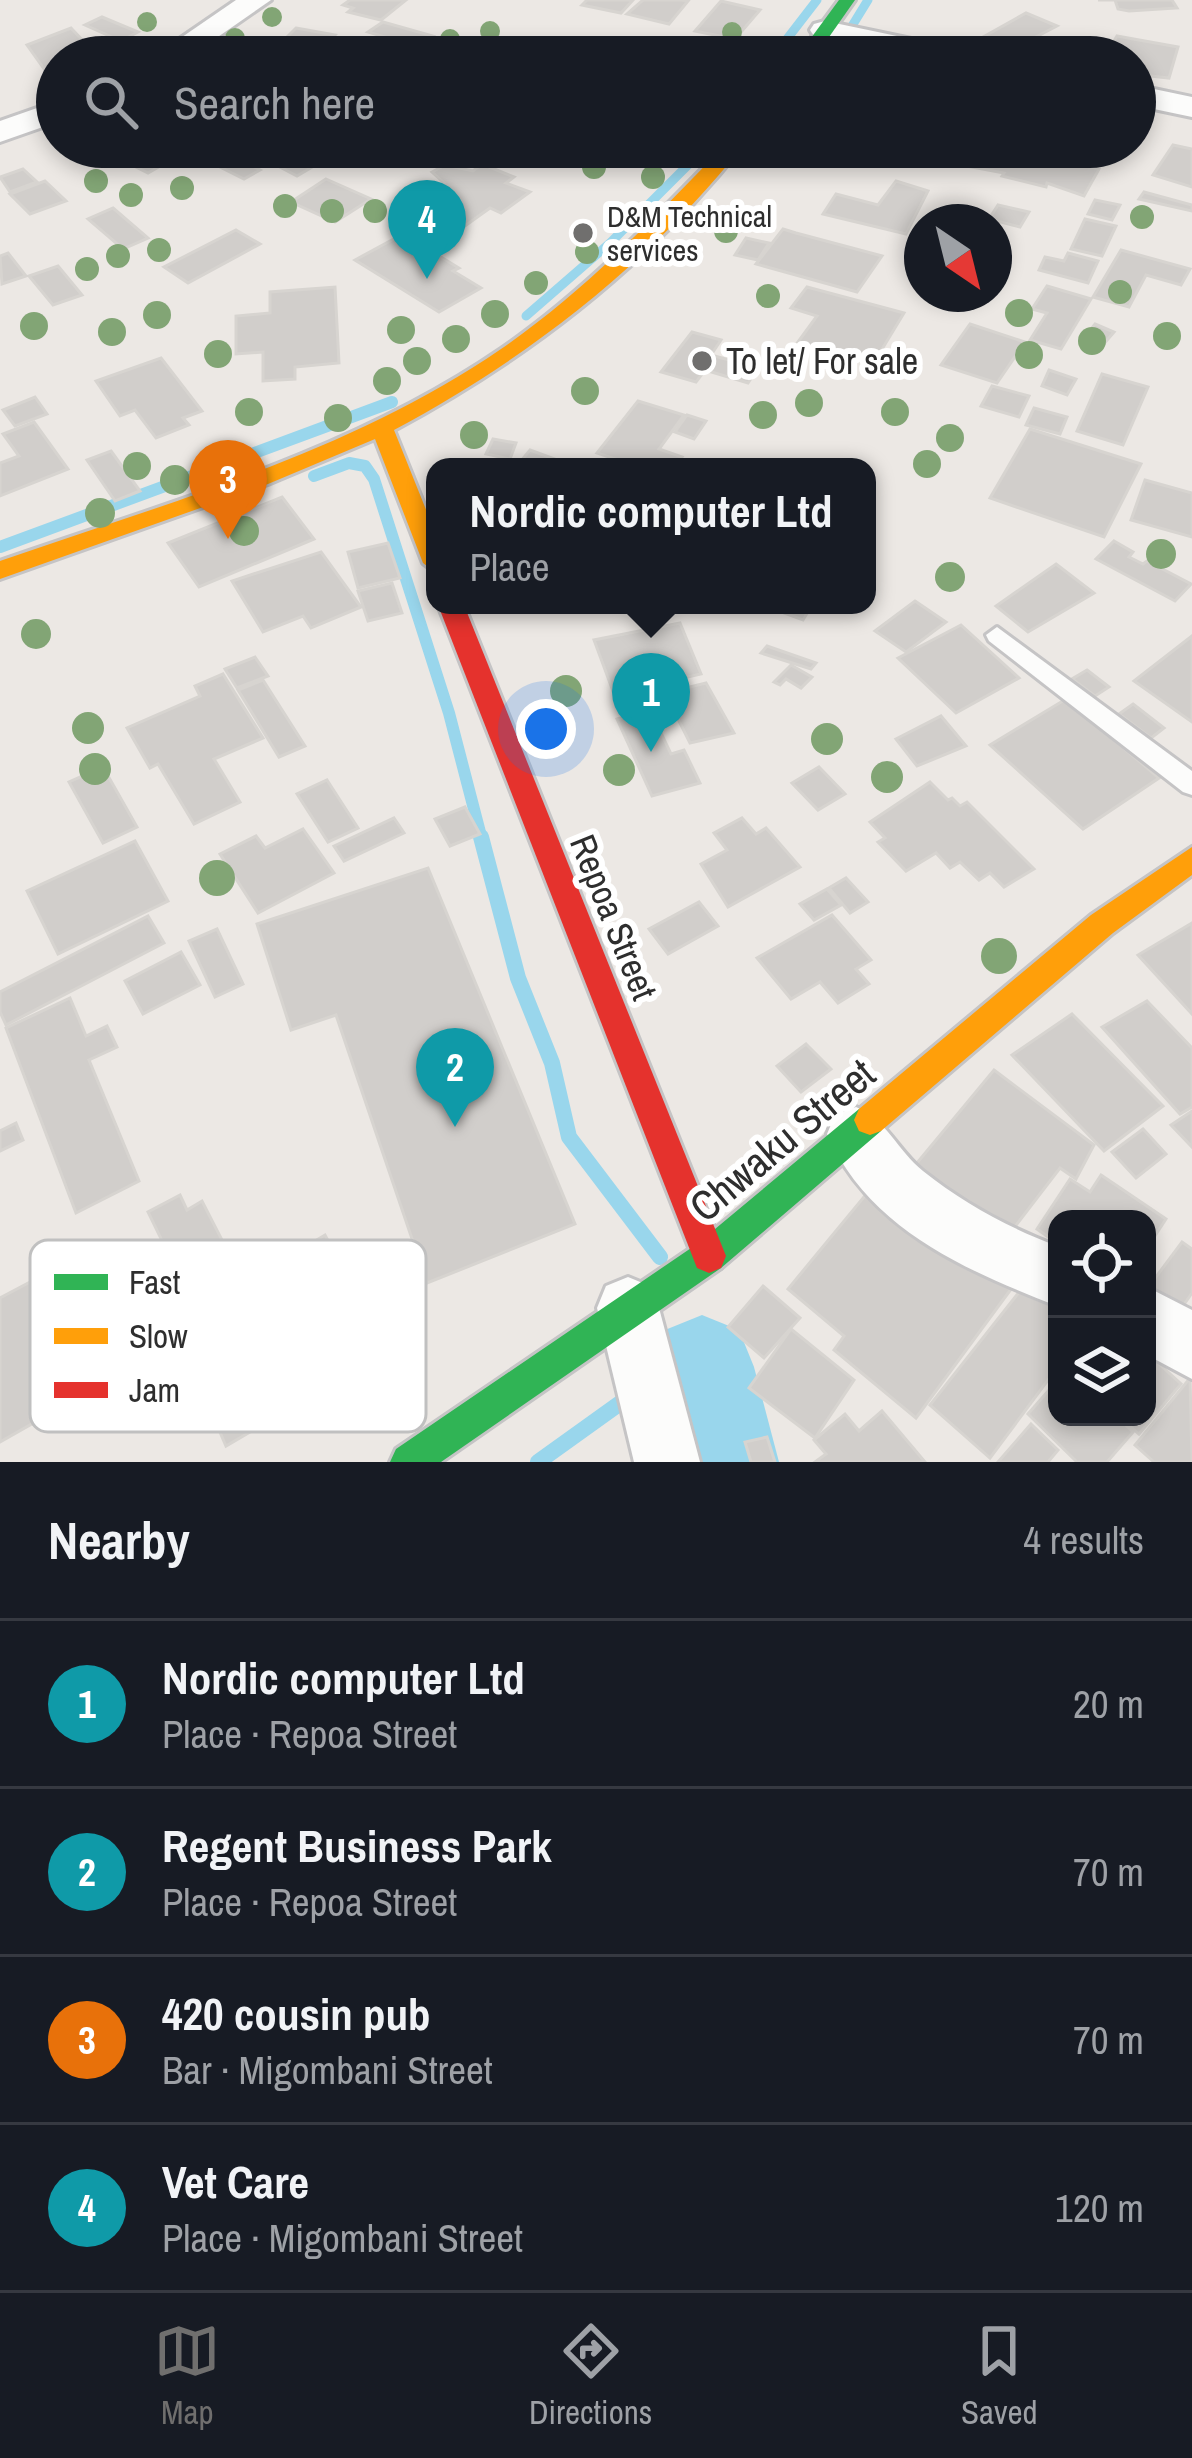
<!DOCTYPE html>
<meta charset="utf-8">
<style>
body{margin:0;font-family:"Archivo Narrow",sans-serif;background:#20242c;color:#f1f3f6}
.controls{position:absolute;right:36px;bottom:36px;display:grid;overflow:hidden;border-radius:24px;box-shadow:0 6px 18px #0003}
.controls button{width:108px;height:108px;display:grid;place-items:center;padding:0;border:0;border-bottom:3px solid #363941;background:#171b24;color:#f1f3f6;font:60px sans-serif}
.compass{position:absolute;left:904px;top:204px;width:108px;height:108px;border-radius:50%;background:#171b24;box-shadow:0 6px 18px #0003;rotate:145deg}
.you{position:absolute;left:546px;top:729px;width:42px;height:42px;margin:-30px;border:9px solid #fff;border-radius:50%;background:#1a73e8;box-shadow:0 0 0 18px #1a73e833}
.badge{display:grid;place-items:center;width:78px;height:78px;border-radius:50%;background:#706f6e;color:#fff;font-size:39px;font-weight:700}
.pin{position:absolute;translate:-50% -99px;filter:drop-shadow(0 3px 6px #0008)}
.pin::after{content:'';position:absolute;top:63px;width:42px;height:36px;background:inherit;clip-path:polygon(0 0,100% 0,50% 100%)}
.popup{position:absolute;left:426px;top:458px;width:450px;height:156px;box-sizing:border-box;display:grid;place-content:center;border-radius:24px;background:#171b24;filter:drop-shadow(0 3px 9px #0005);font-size:39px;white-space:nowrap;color:#9ea1a6}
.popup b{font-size:45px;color:#f1f3f6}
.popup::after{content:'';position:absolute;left:50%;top:100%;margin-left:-24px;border:24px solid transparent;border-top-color:#171b24}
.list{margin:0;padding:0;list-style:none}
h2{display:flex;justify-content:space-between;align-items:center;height:156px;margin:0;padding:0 48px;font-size:51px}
h2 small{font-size:39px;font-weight:400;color:#9ea1a6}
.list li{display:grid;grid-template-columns:78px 1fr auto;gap:36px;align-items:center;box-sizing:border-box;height:168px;padding:0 48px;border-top:3px solid #363941}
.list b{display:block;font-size:45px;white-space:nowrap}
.list p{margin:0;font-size:39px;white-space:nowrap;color:#9ea1a6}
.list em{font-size:39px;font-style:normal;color:#9ea1a6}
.icon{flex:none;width:66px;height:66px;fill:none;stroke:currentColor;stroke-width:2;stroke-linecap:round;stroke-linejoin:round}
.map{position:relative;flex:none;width:1192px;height:1462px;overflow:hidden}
.search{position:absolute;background:#171b24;box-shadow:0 6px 18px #0003;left:36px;right:36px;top:36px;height:132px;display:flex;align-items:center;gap:30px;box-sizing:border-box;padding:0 42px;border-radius:66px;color:#9ea1a6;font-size:45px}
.sheet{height:828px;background:#171b24}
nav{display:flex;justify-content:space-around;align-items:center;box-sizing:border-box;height:168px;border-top:3px solid #363941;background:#171b24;font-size:33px;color:#9ea1a6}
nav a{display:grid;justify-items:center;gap:6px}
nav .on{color:#706f6e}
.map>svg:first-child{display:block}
</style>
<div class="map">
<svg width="1192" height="1462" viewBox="0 0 1192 1462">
<rect width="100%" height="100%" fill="#ece8e4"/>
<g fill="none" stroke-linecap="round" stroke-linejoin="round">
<g stroke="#99d6ec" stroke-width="9">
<path d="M852 26 868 0"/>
<path d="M773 57 817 0"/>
<path d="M827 57 836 47"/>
<path d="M526 316 610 243 706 147"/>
</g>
<g stroke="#99d6ec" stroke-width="12">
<path d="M314 476 349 463 365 466 374 479 449 713 482 840"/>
<path d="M0 547 392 402"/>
</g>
<g stroke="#99d6ec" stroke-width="16">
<path d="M481 837 518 978 552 1063 569 1137 660 1257"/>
<path d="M661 1376 702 1367"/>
<path d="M538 1462 630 1396"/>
</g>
<path fill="#99d6ec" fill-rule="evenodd" d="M702 1315 739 1330 754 1367 779 1462H671L650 1367 665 1330Z"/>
</g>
<g fill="#d1cecb" stroke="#d7d4d0" stroke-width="3">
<path d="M350 0H406L381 20 348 12 353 8 343 5Z"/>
<path d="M587 0H633L621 13 582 5Z"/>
<path d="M643 0H682L688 1 669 24 627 14Z"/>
<path d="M1098 0H1172L1177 8 1129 11 1118 9 1115 0Z"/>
<path d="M721 1 760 10 735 39 695 31Z"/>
<path d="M1026 13 1057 26 1036 37 1052 44 1029 57 983 37Z"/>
<path d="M102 17 138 32 121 41 85 25Z"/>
<path d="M383 22 433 36 418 47 368 32Z"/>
<path d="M71 28 85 43 77 46 88 57H57V70L47 73 27 45Z"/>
<path d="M296 28 335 35 314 57H267Z"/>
<path d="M1117 36 1178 47 1169 78 1142 75 1135 71V57L1107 53Z"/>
<path d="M595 39 642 51 636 57H574Z"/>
<path d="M1173 145 1192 149V187L1153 175Z"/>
<path d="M96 147H136L167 162 148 173Z"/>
<path d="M393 147H466L439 165Z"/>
<path d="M1008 147 1099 169 1084 196 1047 183 1046 187 1002 176 1004 173 945 162 948 158 888 148Z"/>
<path d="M219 150 247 163 260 170 244 179 204 159Z"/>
<path d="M300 154 319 163 297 176 278 166Z"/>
<path d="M482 164 514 177 506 183 530 192 501 213 490 208 462 228 441 219 452 210 424 198 444 183 432 172 445 165 473 171Z"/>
<path d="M23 169 37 182 10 192 0 177Z"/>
<path d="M326 179 371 199 335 222 291 202Z"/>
<path d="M45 181 66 201 30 214 10 194Z"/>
<path d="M896 181 928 191 906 234 823 214 836 194 878 205Z"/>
<path d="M1144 192 1192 205V211L1139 199Z"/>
<path d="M1095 200 1120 205 1112 220 1088 214Z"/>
<path d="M998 205 1029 212 1020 227 989 219Z"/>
<path d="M113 208 148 238 123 249 88 219Z"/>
<path d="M1085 219 1116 226 1102 256 1071 249Z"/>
<path d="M783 229 796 233 882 256 857 292 756 264Z"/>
<path d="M236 230 260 244 188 283 164 267Z"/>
<path d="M403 234 459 268 453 271 481 288 439 312 355 260Z"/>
<path d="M746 238 769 243 758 260 735 255Z"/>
<path d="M1121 250 1190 269 1181 285 1146 275 1129 307 1093 297Z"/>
<path d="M8 253 26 276 2 284 0 256Z"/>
<path d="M1068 253 1098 261 1088 283 1039 270 1045 257 1064 261Z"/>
<path d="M58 266 82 295 53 305 29 276Z"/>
<path d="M1047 286 1091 299 1061 349 1030 340 1047 313 1032 309Z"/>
<path d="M335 287 339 363 295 367V379L263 381V352L236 354V316L270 313V292Z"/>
<path d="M807 287 904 313 873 364 798 342 817 316 791 308Z"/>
<path d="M970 324 1025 342 997 383 941 365Z"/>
<path d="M1095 324 1114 332 1102 346 1083 339Z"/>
<path d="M692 332 721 340 711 355 758 368 748 383 705 370 696 382 661 372Z"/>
<path d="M161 358 202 411 183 418 189 425 156 438 135 410 120 416 96 381Z"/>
<path d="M1049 370 1076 379 1067 395 1042 386Z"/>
<path d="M1102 374 1148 387 1123 445 1077 431Z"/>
<path d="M992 386 1029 396 1019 417 981 406Z"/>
<path d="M35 397 47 414 15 426 3 410Z"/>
<path d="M638 401 684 415 659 449 682 457 674 467H639L597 453Z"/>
<path d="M1034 408 1067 417 1060 434 1026 425Z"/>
<path d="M687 415 706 421 694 439 675 432Z"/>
<path d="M34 422 68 469 0 496V463L19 456 3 434Z"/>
<path d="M1030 429 1141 464 1104 537 990 498Z"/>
<path d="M493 439 516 443 510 459 486 454Z"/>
<path d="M530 450 576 467H516Z"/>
<path d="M111 451 140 491 115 501 87 460Z"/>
<path d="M1145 480 1192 493V537L1131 520Z"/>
<path d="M282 497 314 539 199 587 168 543Z"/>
<path d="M1114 541 1133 552 1129 557 1143 564 1147 561 1191 584 1175 601 1096 559Z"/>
<path d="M388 543 400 578 358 588 348 552Z"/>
<path d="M321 552 361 607 311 628 303 616 263 632 232 581Z"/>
<path d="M1056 564 1094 593 1028 632 996 606Z"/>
<path d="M392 583 402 613 368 621 358 591Z"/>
<path d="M915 601 946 622 906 652 875 631Z"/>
<path d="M762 605H812L803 620Z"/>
<path d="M680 623 701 674 614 694 594 640Z"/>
<path d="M961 625 1019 678 956 713 898 658Z"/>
<path d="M1192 636V722L1134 681Z"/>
<path d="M767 646 816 663 811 669 761 653Z"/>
<path d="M255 657 268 676 237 688 225 669Z"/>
<path d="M791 665 812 677 801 688 786 679 780 685 774 682Z"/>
<path d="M1087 670 1109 687 1095 696 1072 679Z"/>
<path d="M223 674 263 738 214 759 240 802 194 824 158 764 150 768 127 728 200 696 195 686Z"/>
<path d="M263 680 305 746 279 757 238 690Z"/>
<path d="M706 683 734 733 690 743 665 693Z"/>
<path d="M1066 699 1159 778 1083 829 990 745Z"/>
<path d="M1133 704 1164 728 1151 738 1119 714Z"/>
<path d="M650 710 671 754 684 750 700 783 652 796 617 719Z"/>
<path d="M941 716 966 746 917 766 896 739Z"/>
<path d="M103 767 137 827 103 843 69 782Z"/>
<path d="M819 767 845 794 818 810 792 783Z"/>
<path d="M327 780 358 828 328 842 297 794Z"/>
<path d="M930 782 948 800 952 798 960 806 967 802 1034 869 1004 887 990 873 979 880 960 862 950 868 936 853 906 871 878 842 885 838 870 822Z"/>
<path d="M465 807 480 834 450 846 435 819Z"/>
<path d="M394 818 404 833 344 861 334 846Z"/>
<path d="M742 818 756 834 766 828 800 867 728 907 701 864 727 850 714 833Z"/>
<path d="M303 829 334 873 258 913 220 854 256 836 265 848Z"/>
<path d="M135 841 168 901 58 954 27 891Z"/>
<path d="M428 868 575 1224 427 1283 336 1015 291 1030 257 924Z"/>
<path d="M846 878 868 902 850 913 829 888Z"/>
<path d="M827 889 841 905 814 920 800 904Z"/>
<path d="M699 902 718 926 668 954 649 929Z"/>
<path d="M832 915 871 960 856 969 869 984 838 1003 820 982 791 999 757 958Z"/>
<path d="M148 916 164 943 6 1025 0 1012V992Z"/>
<path d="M1192 923V1014L1138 955Z"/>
<path d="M217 929 243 984 215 997 189 941Z"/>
<path d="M181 952 200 985 143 1014 125 981Z"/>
<path d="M70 998 86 1036 107 1026 117 1047 89 1060 139 1181 76 1213 6 1028Z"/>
<path d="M1147 1001 1192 1048V1107L1180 1114 1102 1027Z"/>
<path d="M1072 1014 1163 1106 1104 1151 1012 1055Z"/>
<path d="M806 1044 831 1069 801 1092 777 1066Z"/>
<path d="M994 1070 1094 1145 1076 1179 1060 1168 1000 1246 907 1175Z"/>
<path d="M1192 1111V1147L1171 1125Z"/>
<path d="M16 1123 23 1140 0 1151V1131Z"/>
<path d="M1143 1129 1166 1154 1136 1178 1112 1152Z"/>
<path d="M1101 1175 1166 1219 1147 1248V1219H1057V1243L1037 1229 1070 1179 1090 1192Z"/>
<path d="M868 1192 966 1268 979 1252 1017 1281 916 1418 834 1350 844 1336 788 1289Z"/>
<path d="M180 1195 187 1210 202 1201 244 1283 325 1235 350 1281 220 1360 148 1212Z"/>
<path d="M1182 1242 1192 1249V1293L1171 1323 1147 1304V1289Z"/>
<path d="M47 1273 59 1303 95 1283 132 1367 0 1442V1298Z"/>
<path d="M1031 1277 1057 1297V1368L990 1458 930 1405Z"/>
<path d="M763 1286 800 1318 764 1358 728 1327Z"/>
<path d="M331 1320 356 1370 226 1446 203 1393Z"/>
<path d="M791 1329 854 1380 815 1438 749 1388Z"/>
<path d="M1147 1353 1181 1384 1139 1434 1120 1417H1147Z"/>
<path d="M1190 1378 1192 1462H1154L1135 1445Z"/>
<path d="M1057 1381V1417H1117L1133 1432 1107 1462H1077L1028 1414Z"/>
<path d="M882 1411 925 1462H815L826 1454 814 1440 845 1414 859 1431Z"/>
<path d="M1031 1424 1058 1450 1048 1462H998Z"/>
<path d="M767 1437 775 1462H751L745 1442Z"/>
</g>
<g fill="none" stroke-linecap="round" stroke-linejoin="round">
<defs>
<path id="lane" d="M997 627 1192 771V795L1183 792 989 641 986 635Z"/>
<g id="street">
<path d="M236 0H271L189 57H153Z"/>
<path d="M825 21 964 50 968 57H909L814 36 810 30 814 24Z"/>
<path d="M1135 85 1192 97V117L1135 105Z"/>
<path d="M57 101V122L0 142V121Z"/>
<path d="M856 1107C886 1119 898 1151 923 1171 963 1203 1009 1228 1057 1246V1306C965 1270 869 1229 827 1134L835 1115Z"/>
<path d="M628 1277 650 1286 659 1308 700 1462H634L597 1308 606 1286Z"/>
<path d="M1147 1287 1192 1310V1379L1147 1355Z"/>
</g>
<g id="fast">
<path d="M839 0H855L815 57H797Z"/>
<path d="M870 1105 881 1109 886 1120 881 1131 721 1268 441 1462H390L396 1449 697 1244 859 1109Z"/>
</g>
<g id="slow">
<path d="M723 147H742C648 265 527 359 394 430L435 532V572L423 563 375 439 268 484 0 579V561C170 502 351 452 501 349 584 292 653 219 723 147Z"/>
<path d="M1192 847V875L1113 933 881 1131 870 1135 859 1131 854 1120 859 1109 1091 915Z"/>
</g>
<path id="jam" d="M438 605H464L726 1256 721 1268 709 1273 697 1268Z"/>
</defs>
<use href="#lane" stroke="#c5c4c5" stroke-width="6"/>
<use href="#street" stroke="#c5c4c5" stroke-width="6"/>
<use href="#fast" stroke="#c5c4c5" stroke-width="6"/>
<use href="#slow" stroke="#c5c4c5" stroke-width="6"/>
<use href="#jam" stroke="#c5c4c5" stroke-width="6"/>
<use href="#lane" fill="#fcfcfb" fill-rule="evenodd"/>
<use href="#street" fill="#fcfcfb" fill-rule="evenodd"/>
<use href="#fast" fill="#30b455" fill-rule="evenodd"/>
<use href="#slow" fill="#ff9f0a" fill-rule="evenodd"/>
<use href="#jam" fill="#e5322d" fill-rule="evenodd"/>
</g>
<g fill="#82a575">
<circle cx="272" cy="17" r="10"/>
<circle cx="147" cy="22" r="10"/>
<circle cx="490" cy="31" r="10"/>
<circle cx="732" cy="32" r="10"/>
<circle cx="235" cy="38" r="10"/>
<circle cx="450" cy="39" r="10"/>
<circle cx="594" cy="167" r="12"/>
<circle cx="653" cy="177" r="12"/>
<circle cx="96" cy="181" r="12"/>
<circle cx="182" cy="188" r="12"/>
<circle cx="131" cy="195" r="12"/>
<circle cx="285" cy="206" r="12"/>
<circle cx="332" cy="211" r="12"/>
<circle cx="375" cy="211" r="12"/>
<circle cx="1142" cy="217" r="12"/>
<circle cx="628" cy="219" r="12"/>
<circle cx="726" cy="231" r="12"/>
<circle cx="159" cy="250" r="12"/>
<circle cx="587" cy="252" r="12"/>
<circle cx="118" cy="256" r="12"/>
<circle cx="87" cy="269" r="12"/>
<circle cx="536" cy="283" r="12"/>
<circle cx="1120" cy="292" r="12"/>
<circle cx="768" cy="296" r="12"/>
<circle cx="1019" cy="313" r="14"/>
<circle cx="495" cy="314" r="14"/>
<circle cx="157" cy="315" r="14"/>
<circle cx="34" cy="326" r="14"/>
<circle cx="401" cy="330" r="14"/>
<circle cx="112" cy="332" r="14"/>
<circle cx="1167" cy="336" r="14"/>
<circle cx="456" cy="339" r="14"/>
<circle cx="1092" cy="341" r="14"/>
<circle cx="218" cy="354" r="14"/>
<circle cx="1029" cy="355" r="14"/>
<circle cx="417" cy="361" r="14"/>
<circle cx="387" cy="381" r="14"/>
<circle cx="585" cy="391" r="14"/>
<circle cx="809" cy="403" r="14"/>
<circle cx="249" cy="412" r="14"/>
<circle cx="895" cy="412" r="14"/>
<circle cx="763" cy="415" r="14"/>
<circle cx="338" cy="418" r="14"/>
<circle cx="474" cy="435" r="14"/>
<circle cx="950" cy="438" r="14"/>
<circle cx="927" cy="464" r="14"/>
<circle cx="137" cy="466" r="14"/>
<circle cx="175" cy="480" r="15"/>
<circle cx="100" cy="513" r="15"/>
<circle cx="244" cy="531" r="15"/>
<circle cx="1161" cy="554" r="15"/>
<circle cx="950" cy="577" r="15"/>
<circle cx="36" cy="634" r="15"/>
<circle cx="566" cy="691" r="16"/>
<circle cx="88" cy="728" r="16"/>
<circle cx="827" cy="739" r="16"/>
<circle cx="95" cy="769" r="16"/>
<circle cx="619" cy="770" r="16"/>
<circle cx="887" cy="777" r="16"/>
<circle cx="217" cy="878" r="18"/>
<circle cx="999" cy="956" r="18"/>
</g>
<g fill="#706f6e" stroke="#fff" stroke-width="4.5">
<circle cx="583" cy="233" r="12"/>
<circle cx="702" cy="361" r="12"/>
</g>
<g text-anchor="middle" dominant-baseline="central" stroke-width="12" stroke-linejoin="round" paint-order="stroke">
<g font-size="30" fill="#2e2e2e" stroke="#fff" text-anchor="start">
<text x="607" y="216">D&amp;M Technical<tspan x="607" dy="34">services</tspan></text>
</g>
<g font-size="36" fill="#2e2e2e" stroke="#fff" text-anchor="start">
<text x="726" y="361">To let/ For sale</text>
</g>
<g font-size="36" fill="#2e2e2e" stroke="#fff">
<text transform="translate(614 917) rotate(68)">Repoa Street</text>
</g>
<g font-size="42" fill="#2e2e2e" stroke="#fff">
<text transform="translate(782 1140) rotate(-40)">Chwaku Street</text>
</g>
</g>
<rect x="30" y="1240" width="396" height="192" rx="18" fill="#fff" stroke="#c0c0c0" stroke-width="3"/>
<rect x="54" y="1274" width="54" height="16" fill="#30b455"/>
<rect x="54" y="1328" width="54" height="16" fill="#ff9f0a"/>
<rect x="54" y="1382" width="54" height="16" fill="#e5322d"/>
<g font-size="33" fill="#2e2e2e">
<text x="129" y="1294">Fast</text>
<text x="129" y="1348">Slow</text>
<text x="129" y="1402">Jam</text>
</g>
</svg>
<div class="controls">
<button><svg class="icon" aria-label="locate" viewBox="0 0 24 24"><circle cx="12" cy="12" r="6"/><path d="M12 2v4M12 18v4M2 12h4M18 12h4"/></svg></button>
<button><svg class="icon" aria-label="layers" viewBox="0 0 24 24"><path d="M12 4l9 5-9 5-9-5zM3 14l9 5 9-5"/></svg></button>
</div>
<svg class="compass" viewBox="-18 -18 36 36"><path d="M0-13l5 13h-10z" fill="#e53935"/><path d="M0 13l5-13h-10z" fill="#9ea1a6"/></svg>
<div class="you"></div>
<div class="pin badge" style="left:651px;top:752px;background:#0f9aa8">1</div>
<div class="popup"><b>Nordic computer Ltd</b>Place</div>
<div class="pin badge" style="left:455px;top:1127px;background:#0f9aa8">2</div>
<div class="pin badge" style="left:228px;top:539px;background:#e8710a">3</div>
<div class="pin badge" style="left:427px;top:279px;background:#0f9aa8">4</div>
<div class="search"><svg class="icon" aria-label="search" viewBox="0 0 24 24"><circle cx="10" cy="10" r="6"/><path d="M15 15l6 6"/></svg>Search here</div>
</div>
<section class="sheet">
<h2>Nearby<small>4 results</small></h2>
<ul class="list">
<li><span class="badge" style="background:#0f9aa8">1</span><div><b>Nordic computer Ltd</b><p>Place · Repoa Street</p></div><em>20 m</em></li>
<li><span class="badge" style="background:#0f9aa8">2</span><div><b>Regent Business Park</b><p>Place · Repoa Street</p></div><em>70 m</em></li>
<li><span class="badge" style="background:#e8710a">3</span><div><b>420 cousin pub</b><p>Bar · Migombani Street</p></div><em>70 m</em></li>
<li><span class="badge" style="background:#0f9aa8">4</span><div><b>Vet Care</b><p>Place · Migombani Street</p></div><em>120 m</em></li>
</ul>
</section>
<nav>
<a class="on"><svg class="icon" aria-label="map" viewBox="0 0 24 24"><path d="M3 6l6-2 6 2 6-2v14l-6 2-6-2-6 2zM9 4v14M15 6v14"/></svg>Map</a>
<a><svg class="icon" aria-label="directions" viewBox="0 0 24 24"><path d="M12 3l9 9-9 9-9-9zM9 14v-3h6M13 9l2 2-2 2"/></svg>Directions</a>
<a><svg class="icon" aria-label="saved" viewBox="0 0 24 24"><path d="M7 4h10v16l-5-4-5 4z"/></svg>Saved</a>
</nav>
